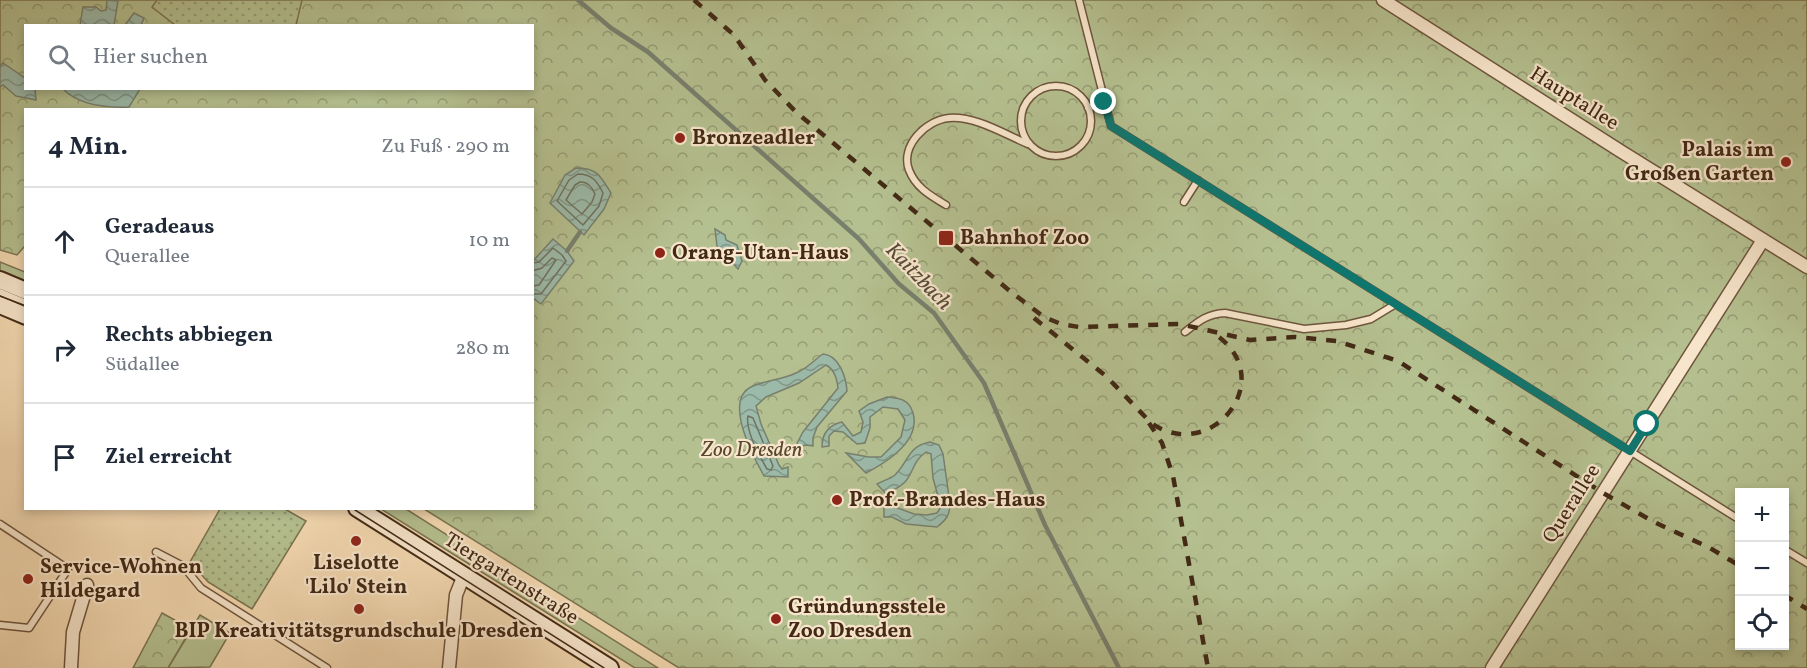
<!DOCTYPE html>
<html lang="de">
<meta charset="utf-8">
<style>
body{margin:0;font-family:Vollkorn,serif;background:#f6f6f7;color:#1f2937}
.controls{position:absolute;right:18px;bottom:18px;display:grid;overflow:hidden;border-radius:0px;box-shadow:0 3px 9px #0003}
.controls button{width:54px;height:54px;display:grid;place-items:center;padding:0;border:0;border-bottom:2px solid #e0e1e3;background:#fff;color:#1f2937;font:30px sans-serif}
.stop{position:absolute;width:18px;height:18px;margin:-14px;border:4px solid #0f766e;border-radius:50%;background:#fff}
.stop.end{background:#0f766e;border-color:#fff;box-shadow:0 2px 6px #0008}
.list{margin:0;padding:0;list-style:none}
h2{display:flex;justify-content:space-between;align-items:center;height:78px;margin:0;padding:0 24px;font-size:26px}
h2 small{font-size:20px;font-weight:400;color:#747a83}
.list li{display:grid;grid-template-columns:39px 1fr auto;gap:18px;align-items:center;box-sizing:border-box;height:108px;padding:0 24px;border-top:2px solid #e0e1e3}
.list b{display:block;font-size:22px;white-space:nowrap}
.list p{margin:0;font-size:20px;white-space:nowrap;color:#747a83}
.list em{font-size:20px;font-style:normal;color:#747a83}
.icon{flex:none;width:33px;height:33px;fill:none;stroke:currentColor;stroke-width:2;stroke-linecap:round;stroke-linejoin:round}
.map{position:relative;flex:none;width:1807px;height:668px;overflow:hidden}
.search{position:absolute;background:#fff;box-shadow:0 3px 9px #0003;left:24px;top:24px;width:510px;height:66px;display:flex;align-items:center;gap:15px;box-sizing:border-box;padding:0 21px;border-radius:0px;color:#747a83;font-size:22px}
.panel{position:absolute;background:#fff;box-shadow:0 3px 9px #0003;left:24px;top:108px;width:510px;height:402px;border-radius:0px}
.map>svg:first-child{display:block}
</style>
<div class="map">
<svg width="1807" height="668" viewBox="0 0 1807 668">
<defs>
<pattern id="park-crowns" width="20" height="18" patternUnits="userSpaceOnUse" patternTransform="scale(1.5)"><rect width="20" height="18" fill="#b5c090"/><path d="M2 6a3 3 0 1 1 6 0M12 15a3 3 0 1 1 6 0" fill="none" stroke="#959c74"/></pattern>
<pattern id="garden-dots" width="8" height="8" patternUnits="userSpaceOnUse" patternTransform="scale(1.5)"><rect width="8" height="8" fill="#b5c090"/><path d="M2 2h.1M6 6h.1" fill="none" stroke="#959c74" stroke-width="1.8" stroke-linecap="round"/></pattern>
<pattern id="water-waves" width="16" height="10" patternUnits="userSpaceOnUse" patternTransform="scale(1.5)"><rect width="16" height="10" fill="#9cbaa9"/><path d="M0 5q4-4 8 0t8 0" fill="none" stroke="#819788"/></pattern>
</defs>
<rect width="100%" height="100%" fill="#f4d9b1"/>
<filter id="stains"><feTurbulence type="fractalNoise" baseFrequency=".00333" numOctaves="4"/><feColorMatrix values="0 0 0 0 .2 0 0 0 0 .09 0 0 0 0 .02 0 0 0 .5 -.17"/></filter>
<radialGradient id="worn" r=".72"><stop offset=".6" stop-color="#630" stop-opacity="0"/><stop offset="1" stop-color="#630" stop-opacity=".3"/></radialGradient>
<g fill="#b5c090" stroke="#7c7452" stroke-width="1.5">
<path d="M0 262 25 272V283L0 275Z"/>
<path d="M381 509H406L658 668H635Z"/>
<path d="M200 615 230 633 210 667 168 668Z"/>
</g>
<g fill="url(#park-crowns)" stroke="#7c7452" stroke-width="1.5" fill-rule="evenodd">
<path d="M0 0H1807V668H679L424 509 532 508V110H26L25 247H24L17 255 0 250ZM26 26H532V88H26ZM1740 492H1784V646H1740Z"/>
<path d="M162 613 191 629 168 668H133Z"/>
</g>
<g fill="url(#garden-dots)" stroke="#7c7452" stroke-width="1.5">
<path d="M157 0H302L296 25H175L152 7Z"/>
<path d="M220 509H285L306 521 252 609 208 582 190 562Z"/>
</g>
<g fill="url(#water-waves)" stroke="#78806e" stroke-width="1.5">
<path d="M107 0 118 1 114 25H80L83 7H96L101 11 106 10Z"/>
<path d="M134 13 144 18 141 25H125Z"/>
<path d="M3 63 25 78 26 88 35 89 36 100 16 96 3 85 0 87V66Z"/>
<path d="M63 89H140L129 107C106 108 80 106 63 89Z"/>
<path d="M576 168C597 168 600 175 611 193L604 209 584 235 550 203 565 175Z"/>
<path d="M715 229 725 235 726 240 737 245 742 261 738 269 717 246Z"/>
<path d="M553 239 567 251 574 261 541 304 533 298V261Z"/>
<path d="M823 354C839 355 846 377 847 391L817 427 813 438V446L805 445 793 451 803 432 838 388C837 379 834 369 826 365L799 383 766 397 756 406 761 424 779 465 782 469 788 467V477L764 476C754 458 723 401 751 387 765 380 782 380 796 373 807 369 814 360 823 354Z"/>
<path d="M887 397C899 398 909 399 913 413 921 441 887 462 866 473L846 453 869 457H881L901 437 905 420 898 409 883 407 870 417V428L865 443 857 444 843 432 834 431 829 436V446L822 447C822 434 829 425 842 422L853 436 861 432 863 422 859 411 869 404Z"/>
<path d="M930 442 939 445 943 454 950 504C950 515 946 520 937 527L906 524 892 517H884V506L895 507 914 514 927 515 937 513 941 507 933 478 931 454 926 452C906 466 918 483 885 493L877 484C882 481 890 479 895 475 909 461 908 446 930 442Z"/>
</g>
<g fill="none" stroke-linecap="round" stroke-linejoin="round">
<g stroke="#6f725f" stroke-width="1.5">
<path d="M578 174C592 174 597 181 603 193L599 206 583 225 557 201 569 180Z"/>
<path d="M580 182C588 181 592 187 595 194L592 202 582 214 566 200 575 185Z"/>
<path d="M532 263 539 262 553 248 562 255 566 261 541 294H532"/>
<path d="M532 271 542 268 552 258 556 260 539 285 532 286"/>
<path d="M748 416 753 418 773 466 771 470 767 469C760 457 745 430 748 416Z"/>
</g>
<g stroke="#78806e" stroke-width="4.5">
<path d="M578 0 611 28 648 52 859 239 899 284 934 313 984 383 1045 525 1119 668"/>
<path d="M567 251 580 232"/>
</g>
<defs>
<g id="lane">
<path d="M1079 0 1111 126 1740 520"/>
<circle cx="1056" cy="121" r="35"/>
<path d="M1088 108 1104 102"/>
<path d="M1184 202 1198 180"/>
<path d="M946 205C931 196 916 188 909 170 900 146 926 120 949 118 976 116 1004 134 1028 144"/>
<path d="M0 292 26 303"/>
<path d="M1185 332C1199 321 1207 314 1225 313L1304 329 1346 325 1371 319 1394 305"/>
<path d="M0 524 68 569 29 628 0 625"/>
<path d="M1784 549 1807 563"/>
<path d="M156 552 183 566 201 588 327 668"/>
</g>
<g id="street">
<path d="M1383 0 1622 152 1807 267"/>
<path d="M71 668 73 632 87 585"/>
<path d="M449 668 456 595 464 575"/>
<path d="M1492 668 1763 240"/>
</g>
<g id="secondary">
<path d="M0 280 26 291"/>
<path d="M0 305 26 316"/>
<path d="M357 508 610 668"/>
</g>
</defs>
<use href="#lane" stroke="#6e553c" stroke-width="9"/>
<use href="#street" stroke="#6e553c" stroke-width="15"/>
<use href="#secondary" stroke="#422915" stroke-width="20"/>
<use href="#lane" stroke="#f8e6cc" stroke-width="6"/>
<use href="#street" stroke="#f8e6cc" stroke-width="12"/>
<use href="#secondary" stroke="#f8e6cc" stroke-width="16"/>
<g stroke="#422915" stroke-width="1.5">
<path d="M0 296 26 306"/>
<path d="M352 508 604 668"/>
</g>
<g stroke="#422915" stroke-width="4.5" stroke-dasharray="10 10" stroke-linecap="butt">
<path d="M694 0 734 35 765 80 796 112 1011 292 1044 317 1061 324 1079 327 1180 324 1250 340 1295 337 1337 341 1398 361 1603 493 1654 522 1710 548 1740 566"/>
<path d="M1034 318 1107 377 1151 423C1211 465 1280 379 1216 335"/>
<path d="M1149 423 1162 443 1173 476 1208 668"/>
<path d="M1784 595 1807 609"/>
</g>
</g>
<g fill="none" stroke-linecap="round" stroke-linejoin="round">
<path stroke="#0f766e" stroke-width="8" d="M1104 102 1111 126 1630 451 1647 424"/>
</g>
<g fill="#8f2418" stroke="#f8e6cc" stroke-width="2">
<circle cx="680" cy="138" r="6"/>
<circle cx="1786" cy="162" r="6"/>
<rect x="938" y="230" width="16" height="16" rx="3"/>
<circle cx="660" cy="253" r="6"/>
<circle cx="837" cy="500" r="6"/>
<circle cx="356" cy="541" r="6"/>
<circle cx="28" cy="579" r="6"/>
<circle cx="359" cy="609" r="6"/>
<circle cx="776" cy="619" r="6"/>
</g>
<g text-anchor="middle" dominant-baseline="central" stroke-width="4.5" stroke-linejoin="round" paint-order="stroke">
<g font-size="21" fill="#422915" stroke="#f8e6cc">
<text transform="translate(1574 99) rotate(32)">Hauptallee</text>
<text transform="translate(1572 504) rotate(-58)">Querallee</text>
<text transform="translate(511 579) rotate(32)">Tiergartenstraße</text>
</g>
<g font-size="21" font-weight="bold" fill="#422915" stroke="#f8e6cc" text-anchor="start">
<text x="692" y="138">Bronzeadler</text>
<text x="1774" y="150" text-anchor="end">Palais im<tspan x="1774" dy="24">Großen Garten</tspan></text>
<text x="960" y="238">Bahnhof Zoo</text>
<text x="672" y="253">Orang-Utan-Haus</text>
<text x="849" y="500">Prof.-Brandes-Haus</text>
<text x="356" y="563" text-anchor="middle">Liselotte<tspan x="356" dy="24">'Lilo' Stein</tspan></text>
<text x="40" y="567">Service-Wohnen<tspan x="40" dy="24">Hildegard</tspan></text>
<text x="788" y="607">Gründungsstele<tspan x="788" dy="24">Zoo Dresden</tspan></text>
<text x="359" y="631" text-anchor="middle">BIP Kreativitätsgrundschule Dresden</text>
</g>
<g font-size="21" font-style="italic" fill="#59472e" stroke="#f8e6cc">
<text x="752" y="450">Zoo Dresden</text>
</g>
<g font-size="22" font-style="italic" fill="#584d3a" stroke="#f8e6cc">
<text transform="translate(918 277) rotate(46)">Kaitzbach</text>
</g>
</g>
<rect width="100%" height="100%" filter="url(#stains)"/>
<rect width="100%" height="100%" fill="url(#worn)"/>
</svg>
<div class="controls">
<button>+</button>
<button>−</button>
<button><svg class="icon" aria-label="locate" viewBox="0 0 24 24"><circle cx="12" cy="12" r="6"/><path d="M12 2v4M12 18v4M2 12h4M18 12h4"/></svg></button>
</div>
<div class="stop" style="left:1647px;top:424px"></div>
<div class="stop end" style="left:1104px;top:102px"></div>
<div class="search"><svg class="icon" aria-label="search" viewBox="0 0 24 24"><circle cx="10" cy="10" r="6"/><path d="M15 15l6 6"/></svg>Hier suchen</div>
<section class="panel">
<h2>4 Min.<small>Zu Fuß · 290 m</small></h2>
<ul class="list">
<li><svg class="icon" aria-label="ahead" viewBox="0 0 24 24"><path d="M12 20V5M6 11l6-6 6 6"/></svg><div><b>Geradeaus</b><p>Querallee</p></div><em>10 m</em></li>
<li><svg class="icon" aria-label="right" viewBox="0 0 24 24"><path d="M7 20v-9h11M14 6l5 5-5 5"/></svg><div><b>Rechts abbiegen</b><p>Südallee</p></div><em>280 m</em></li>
<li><svg class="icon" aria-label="arrive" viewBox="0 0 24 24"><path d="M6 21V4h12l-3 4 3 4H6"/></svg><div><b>Ziel erreicht</b></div></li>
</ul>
</section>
</div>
